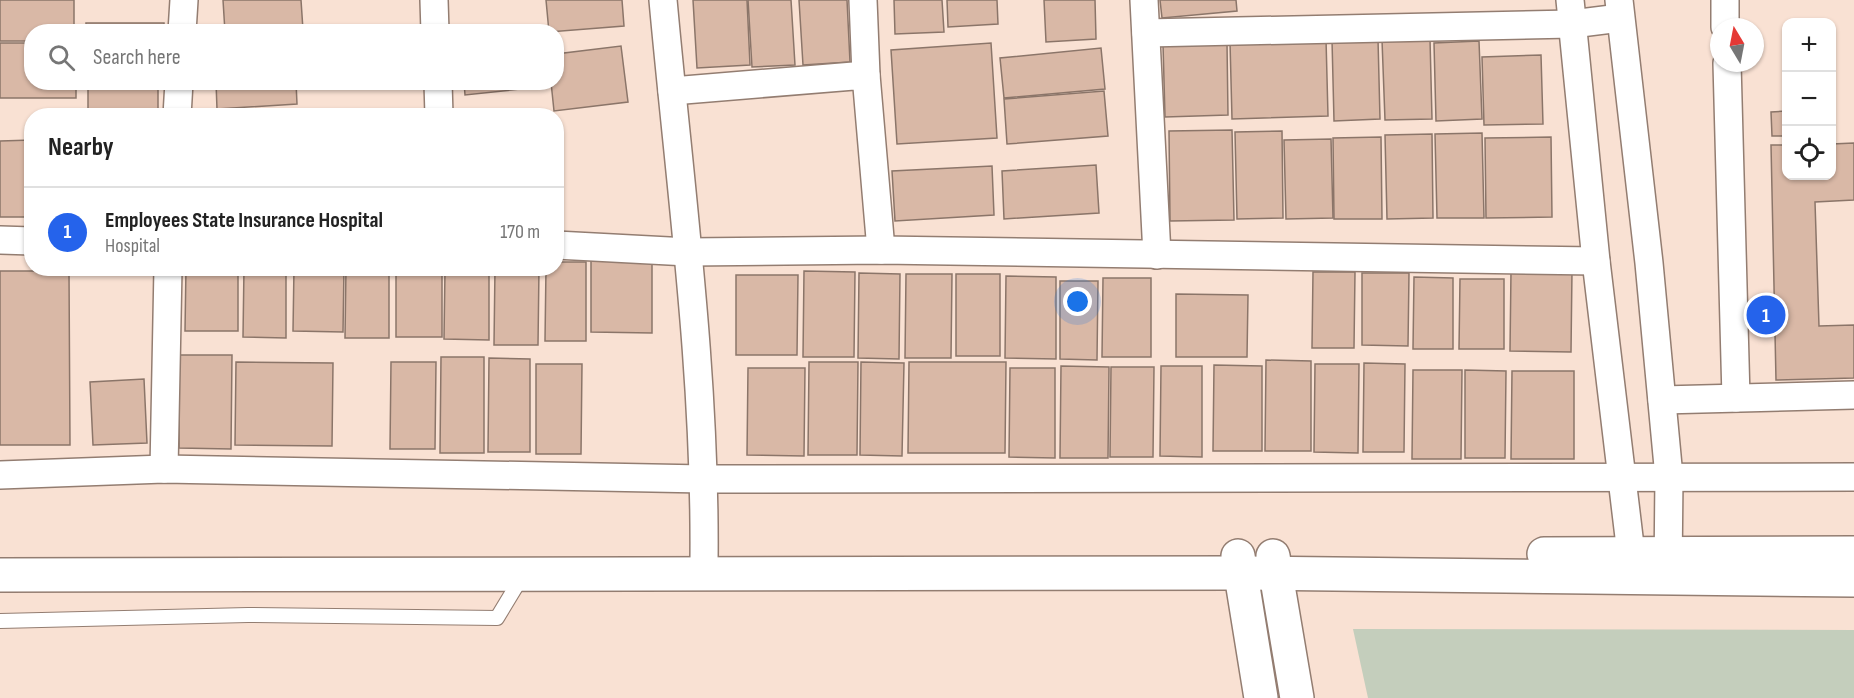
<!DOCTYPE html>
<meta charset="utf-8">
<style>
body{margin:0;font-family:"Sofia Sans Condensed",sans-serif;background:#f6f6f6;color:#222}
.controls{position:absolute;right:18px;top:18px;display:grid;overflow:hidden;border-radius:12px;box-shadow:0 2px 4px #0004}
.controls button{width:54px;height:54px;display:grid;place-items:center;padding:0;border:0;border-bottom:2px solid #e0e0e0;background:#fff;color:#222;font:30px sans-serif}
.compass{position:absolute;left:1710px;top:18px;width:54px;height:54px;border-radius:50%;background:#fff;box-shadow:0 2px 4px #0004;rotate:350deg}
.you{position:absolute;left:1078px;top:302px;width:21px;height:21px;margin:-15px;border:4px solid #fff;border-radius:50%;background:#1a73e8;box-shadow:0 0 0 9px #1a73e833}
.badge{display:grid;place-items:center;width:39px;height:39px;border-radius:50%;background:#2563eb;color:#fff;font-size:20px;font-weight:700}
.pin{position:absolute;translate:-50% -50%;border:3px solid #fff;box-shadow:0 2px 6px #0006}
.list{margin:0;padding:0;list-style:none}
h2{display:flex;justify-content:space-between;align-items:center;height:78px;margin:0;padding:0 24px;font-size:26px}
h2 small{font-size:20px;font-weight:400;color:#767676}
.list li{display:grid;grid-template-columns:39px 1fr auto;gap:18px;align-items:center;box-sizing:border-box;height:90px;padding:0 24px;border-top:2px solid #e0e0e0}
.list b{display:block;font-size:22px;white-space:nowrap}
.list p{margin:0;font-size:20px;white-space:nowrap;color:#767676}
.list em{font-size:20px;font-style:normal;color:#767676}
.icon{flex:none;width:33px;height:33px;fill:none;stroke:currentColor;stroke-width:2;stroke-linecap:round;stroke-linejoin:round}
.map{position:relative;flex:none;width:1854px;height:698px;overflow:hidden}
.search{position:absolute;background:#fff;box-shadow:0 2px 4px #0004;left:24px;top:24px;width:540px;height:66px;display:flex;align-items:center;gap:15px;box-sizing:border-box;padding:0 21px;border-radius:24px;color:#767676;font-size:22px}
.panel{position:absolute;background:#fff;box-shadow:0 2px 4px #0004;left:24px;top:108px;width:540px;height:168px;border-radius:24px}
.map>svg:first-child{display:block}
</style>
<div class="map">
<svg width="1854" height="698" viewBox="0 0 1854 698">
<rect width="100%" height="100%" fill="#f9e1d3"/>
<path fill="#c4cebc" d="M1353 629 1854 630V698H1368Z"/>
<g fill="#d9b8a6" stroke="#8b7569" stroke-width="1.5">
<path d="M0 0H74V32H32V41H0Z"/>
<path d="M223 0H301L303 30 225 32Z"/>
<path d="M546 0H622L624 26 549 32Z"/>
<path d="M693 0H747L750 65 697 68Z"/>
<path d="M748 0H791L795 65 752 67Z"/>
<path d="M799 0H847L850 62 803 65Z"/>
<path d="M894 0H942L944 32 895 34Z"/>
<path d="M947 0H997L998 24 948 27Z"/>
<path d="M1044 0H1095L1096 39 1046 42Z"/>
<path d="M1160 0H1236L1237 11 1162 18Z"/>
<rect x="86" y="23" width="78" height="9"/>
<path d="M1326 39 1328 116 1232 119 1230 42Z"/>
<path d="M1378 39 1380 119 1334 121 1332 40Z"/>
<path d="M1430 39 1432 119 1385 120 1382 40Z"/>
<path d="M1479 41 1482 119 1436 121 1434 43Z"/>
<path d="M0 43H32V82H76V98H0Z"/>
<path d="M991 43 997 138 897 144 891 50Z"/>
<path d="M1227 43 1228 115 1165 117 1163 44Z"/>
<path d="M621 46 628 102 554 111 551 82H556V54Z"/>
<path d="M1101 48 1105 89 1004 98 1000 58Z"/>
<path d="M1541 55 1543 124 1484 125 1482 57Z"/>
<rect x="88" y="82" width="70" height="34"/>
<path d="M216 82H296L297 104 217 109Z"/>
<path d="M464 82H539V87L465 95Z"/>
<path d="M1104 91 1108 136 1007 144 1004 99Z"/>
<path d="M1786 111V136H1772L1771 112Z"/>
<path d="M1232 130 1234 220 1170 221 1169 131Z"/>
<path d="M1282 131 1283 218 1237 219 1235 132Z"/>
<path d="M1482 133 1484 218H1437L1435 134Z"/>
<path d="M1432 134 1433 218 1387 219 1385 135Z"/>
<path d="M1381 137 1382 219H1334L1333 138Z"/>
<path d="M1551 137 1552 217 1486 218 1485 138Z"/>
<path d="M1331 139 1333 218 1286 219 1284 140Z"/>
<path d="M32 140V217H0V141Z"/>
<path d="M1854 143V200L1815 202 1819 326 1854 325V378L1776 380 1771 145H1786V176H1832V144Z"/>
<path d="M1096 165 1099 213 1004 219 1002 171Z"/>
<path d="M992 166 994 215 895 221 892 171Z"/>
<path d="M591 257 652 258V333L591 332Z"/>
<path d="M556 262H586V341H545L546 268H556Z"/>
<path d="M186 268H238V331H185Z"/>
<path d="M244 268H286V338L243 337Z"/>
<path d="M294 268H344L343 332 293 331Z"/>
<path d="M346 268H389V338H345Z"/>
<rect x="396" y="268" width="46" height="69"/>
<path d="M495 268H539L538 345H494Z"/>
<path d="M445 270 489 271V340L444 339Z"/>
<path d="M0 271H69L70 445H0Z"/>
<path d="M804 271 855 272 854 357H803Z"/>
<path d="M1511 271H1572L1571 352 1510 351Z"/>
<path d="M1313 272H1355L1354 348H1312Z"/>
<path d="M859 273 900 274 899 359 858 358Z"/>
<path d="M1362 273H1409L1408 346 1362 345Z"/>
<path d="M906 274H952L951 358H905Z"/>
<rect x="956" y="274" width="44" height="82"/>
<path d="M736 275H798L797 355H736Z"/>
<path d="M1006 276 1056 277V359L1005 358Z"/>
<path d="M1414 277 1453 278V349H1413Z"/>
<path d="M1103 278H1151V357H1102Z"/>
<path d="M1460 279H1504V349H1459Z"/>
<path d="M1060 281H1098L1097 360 1060 359Z"/>
<path d="M1176 294 1248 295 1247 357H1176Z"/>
<path d="M179 355H232L231 449 179 448Z"/>
<path d="M441 357H484V453H440Z"/>
<path d="M489 358 530 359V452H488Z"/>
<path d="M1266 360 1311 361V451H1265Z"/>
<path d="M236 362 333 363 332 446 235 445Z"/>
<path d="M391 362H436L435 449H390Z"/>
<path d="M809 362H858L857 455H808Z"/>
<path d="M861 362 904 363 902 456 860 455Z"/>
<path d="M909 362H1006L1005 453H908Z"/>
<path d="M1364 363 1405 364 1404 452H1363Z"/>
<path d="M536 364H582L581 454H536Z"/>
<path d="M1315 364H1359L1358 453 1314 452Z"/>
<path d="M1214 365 1262 366V451H1213Z"/>
<path d="M1061 366 1109 367 1108 458H1060Z"/>
<path d="M1161 366H1202V457L1160 456Z"/>
<path d="M1111 367H1154L1153 457H1110Z"/>
<path d="M748 368H805L804 456 747 455Z"/>
<path d="M1010 368H1055V458L1009 457Z"/>
<path d="M1413 370H1462L1461 459H1412Z"/>
<path d="M1465 370 1506 371 1505 458H1465Z"/>
<path d="M1512 371H1574V459H1511Z"/>
<path d="M144 379 147 443 93 445 90 382Z"/>
</g>
<g fill="none" stroke-linecap="round" stroke-linejoin="round">
<defs>
<path id="service" d="M0 621 248 615 497 618 523 575"/>
<g id="minor">
<path d="M434 0 435 32"/>
<path d="M663 0C680 187 706 374 704 562"/>
<path d="M863 0 866 75"/>
<path d="M1144 0 1157 255"/>
<path d="M1570 0 1596 261 1631 554"/>
<path d="M1619 0 1649 263 1669 477 1668 572"/>
<path d="M1725 0V27"/>
<path d="M182 32 184 0"/>
<path d="M1146 33 1572 24 1620 18"/>
<path d="M1727 63 1736 398"/>
<path d="M438 82 439 116"/>
<path d="M672 91 866 75 881 250"/>
<path d="M177 116 179 82"/>
<path d="M0 240 32 241"/>
<path d="M556 245 688 252 881 250 1596 261"/>
<path d="M1662 400 1854 395"/>
<path d="M164 469 168 268"/>
<path d="M0 475 164 469 704 479 1854 477"/>
</g>
<g id="tertiary">
<path d="M1238 556 1261 698"/>
<path d="M1273 556 1297 698"/>
</g>
<g id="primary">
<path d="M1544 554 1854 553"/>
<path d="M0 575 1240 573 1854 580"/>
</g>
</defs>
<use href="#service" stroke="#937d71" stroke-width="16"/>
<use href="#minor" stroke="#937d71" stroke-width="30"/>
<use href="#tertiary" stroke="#937d71" stroke-width="36"/>
<use href="#primary" stroke="#937d71" stroke-width="36"/>
<use href="#service" stroke="#fff" stroke-width="14"/>
<use href="#minor" stroke="#fff" stroke-width="27"/>
<use href="#tertiary" stroke="#fff" stroke-width="33"/>
<use href="#primary" stroke="#fff" stroke-width="33"/>
</g>
</svg>
<div class="controls">
<button>+</button>
<button>−</button>
<button><svg class="icon" aria-label="locate" viewBox="0 0 24 24"><circle cx="12" cy="12" r="6"/><path d="M12 2v4M12 18v4M2 12h4M18 12h4"/></svg></button>
</div>
<svg class="compass" viewBox="-18 -18 36 36"><path d="M0-13l5 13h-10z" fill="#e53935"/><path d="M0 13l5-13h-10z" fill="#767676"/></svg>
<div class="you"></div>
<div class="pin badge" style="left:1766px;top:315px">1</div>
<div class="search"><svg class="icon" aria-label="search" viewBox="0 0 24 24"><circle cx="10" cy="10" r="6"/><path d="M15 15l6 6"/></svg>Search here</div>
<section class="panel">
<h2>Nearby<small></small></h2>
<ul class="list">
<li><span class="badge">1</span><div><b>Employees State Insurance Hospital</b><p>Hospital</p></div><em>170 m</em></li>
</ul>
</section>
</div>
